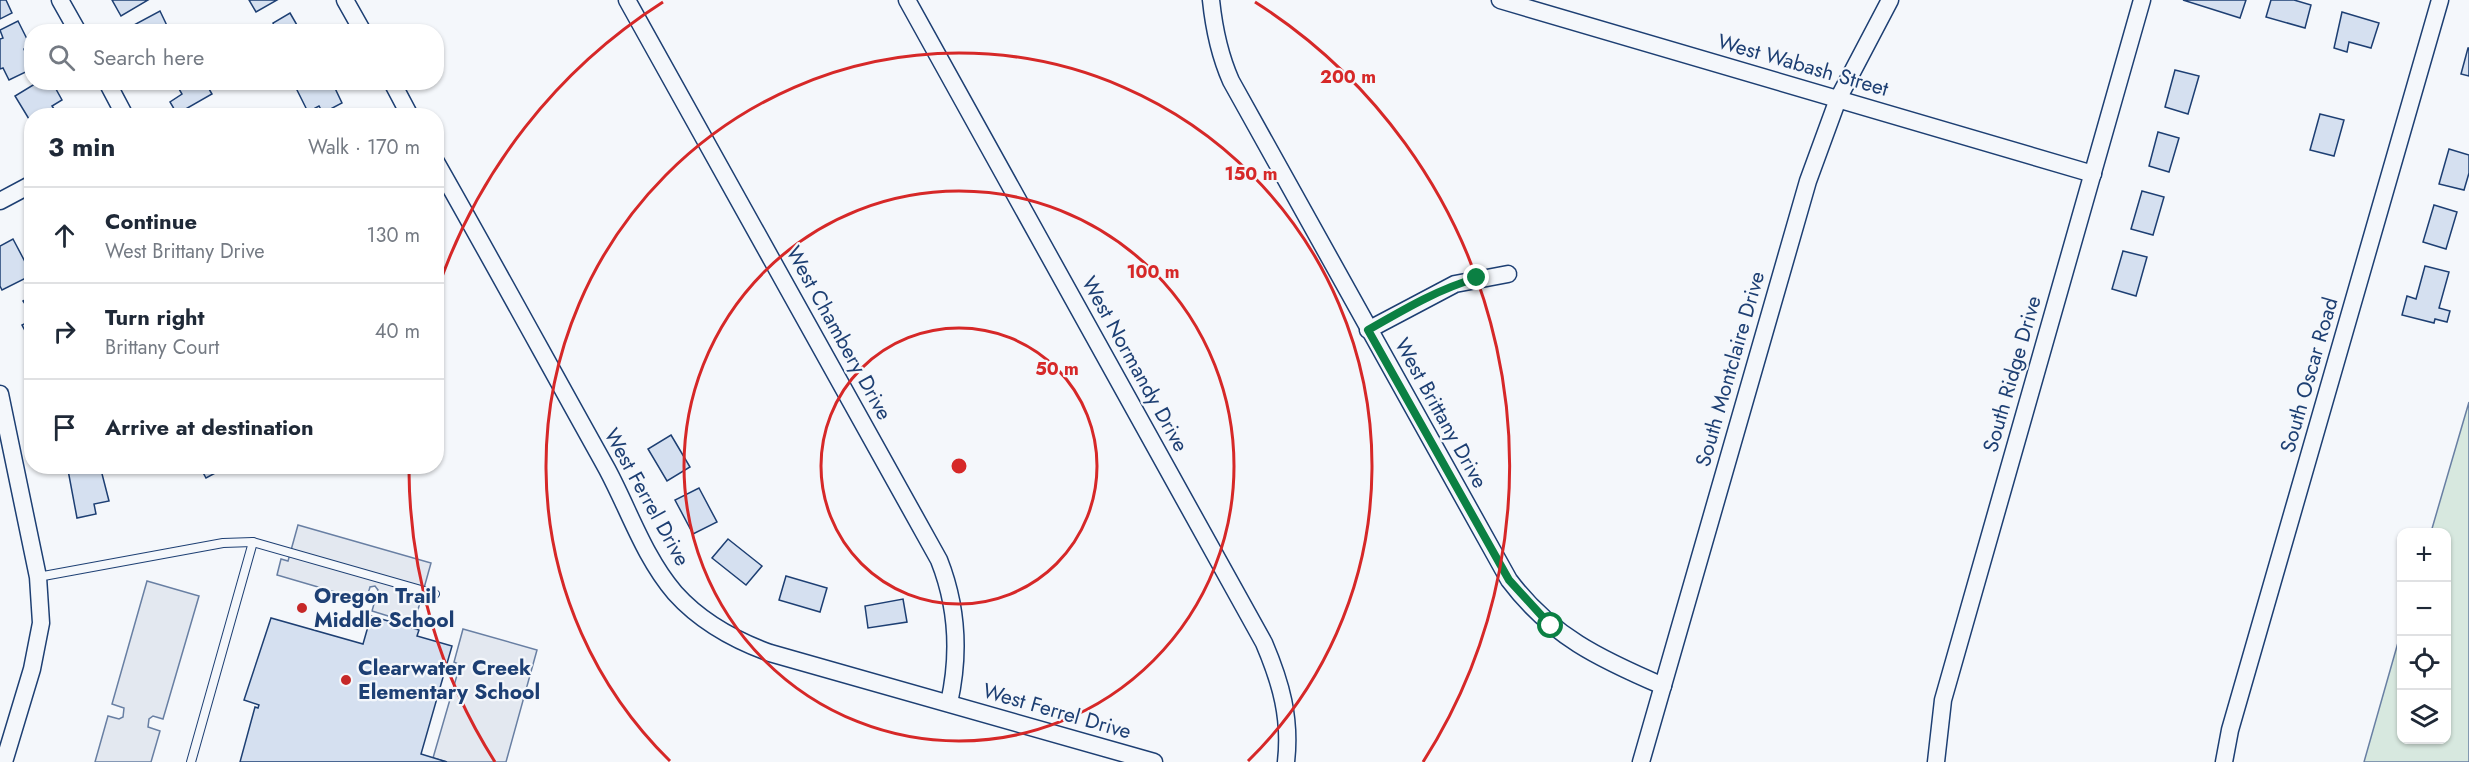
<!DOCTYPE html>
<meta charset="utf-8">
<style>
body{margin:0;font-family:Jost,sans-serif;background:#f2f2f3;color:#1f2937}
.controls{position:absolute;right:18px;bottom:18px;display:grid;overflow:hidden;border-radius:12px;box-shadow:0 2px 4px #0004}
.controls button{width:54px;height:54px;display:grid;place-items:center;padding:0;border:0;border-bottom:2px solid #e0e1e3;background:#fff;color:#1f2937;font:30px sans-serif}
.stop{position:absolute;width:18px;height:18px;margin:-14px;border:4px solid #0b8043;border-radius:50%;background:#fff}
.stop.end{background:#0b8043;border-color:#fff;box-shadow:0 2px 6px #0008}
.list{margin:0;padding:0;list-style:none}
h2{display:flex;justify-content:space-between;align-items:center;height:78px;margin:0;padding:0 24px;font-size:26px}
h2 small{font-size:20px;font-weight:400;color:#747a83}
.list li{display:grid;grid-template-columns:39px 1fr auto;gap:18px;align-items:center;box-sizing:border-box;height:96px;padding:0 24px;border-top:2px solid #e0e1e3}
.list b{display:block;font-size:22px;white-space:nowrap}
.list p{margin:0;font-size:20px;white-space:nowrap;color:#747a83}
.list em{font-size:20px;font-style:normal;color:#747a83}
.icon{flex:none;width:33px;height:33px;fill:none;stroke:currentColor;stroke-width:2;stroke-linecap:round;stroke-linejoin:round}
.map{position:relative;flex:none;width:2469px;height:762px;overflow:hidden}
.search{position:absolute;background:#fff;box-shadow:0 2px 4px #0004;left:24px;top:24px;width:420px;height:66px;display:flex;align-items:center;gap:15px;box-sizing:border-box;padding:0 21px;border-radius:24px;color:#747a83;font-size:22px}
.panel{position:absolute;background:#fff;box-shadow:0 2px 4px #0004;left:24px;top:108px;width:420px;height:366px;border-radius:24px}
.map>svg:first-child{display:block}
</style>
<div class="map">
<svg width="2469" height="762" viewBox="0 0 2469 762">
<rect width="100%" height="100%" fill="#f4f7fb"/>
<path fill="#d7e8df" stroke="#687fa3" stroke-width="1.5" d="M2469 402V762H2364L2401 632 2402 740H2446V532H2431Z"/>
<g fill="#e3e8f0" stroke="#687fa3" stroke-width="1.5">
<path d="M298 525 431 563 414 624 372 611 378 590 375 586 370 587 366 601 277 575 281 559 288 561Z"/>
<path d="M147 581 199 596 163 719 153 716 149 719 148 727 160 731 151 762H95L108 716 119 719 123 717 124 708 112 704Z"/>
<path d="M463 629 537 650 506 762H447L433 758 460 665 454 662Z"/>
</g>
<g fill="#d5e0f0" stroke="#1d3f73" stroke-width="1.5">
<path d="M0 0H6L12 13 0 19Z"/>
<path d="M112 0H148L121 16Z"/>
<path d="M249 0H277L256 12Z"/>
<path d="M2183 0H2246L2240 18Z"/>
<path d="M2271 0H2294L2311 5 2305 28 2266 17Z"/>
<path d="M160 11 170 32H135L132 26Z"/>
<path d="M2342 12 2379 23 2371 48 2349 42 2347 52 2334 48Z"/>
<path d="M290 13 301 32H276L273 23Z"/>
<path d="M18 21 30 45 24 49 32 69 9 80 3 68 0 69V39L3 38 0 30Z"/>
<path d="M2468 48H2469V76L2461 74Z"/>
<path d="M2175 70 2199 76 2188 114 2165 107Z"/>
<path d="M38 82H52L62 100 52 106 58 115 32 116V124L15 96Z"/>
<path d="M175 82H205L212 94 177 114 170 102 182 94Z"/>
<path d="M293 82H332L342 103 323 113 319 106 308 112Z"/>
<path d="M2320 114 2344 120 2334 156 2310 150Z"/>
<path d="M2158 132 2179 138 2169 172 2149 166Z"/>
<path d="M2449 149 2469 155V173L2464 190 2439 184Z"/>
<path d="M2142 191 2164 197 2153 235 2131 229Z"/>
<path d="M2434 205 2457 212 2446 249 2423 242Z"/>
<path d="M13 239 32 275 2 290 0 286V246Z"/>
<path d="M2123 251 2147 257 2136 296 2112 289Z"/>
<path d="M2425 266 2449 272 2439 308 2450 311 2447 322 2435 319 2434 323 2402 315 2407 296 2416 299Z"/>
<path d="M32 296V314L23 301Z"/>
<path d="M32 320V339L30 340 22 325Z"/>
<path d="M671 435 690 467 667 481 648 449Z"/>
<path d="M85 466H100L109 501 94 504 96 514 77 518 68 470Z"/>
<path d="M183 466H219L221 470 206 478 200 467 186 473Z"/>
<path d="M699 488 717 522 693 534 675 500Z"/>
<path d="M728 539 762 566 746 585 712 558Z"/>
<path d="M786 576 827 588 820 612 779 600Z"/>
<path d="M903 599 907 622 868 628 865 606Z"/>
<path d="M371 616 419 630 417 636 452 646 421 754 447 762H240L255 707 258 708 259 705 244 700 271 618 363 644Z"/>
</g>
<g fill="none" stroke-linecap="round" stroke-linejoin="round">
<defs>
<g id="service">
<path d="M38 577 223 543 253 542 435 594"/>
<path d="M191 762 253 542"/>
</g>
<g id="minor">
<path d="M60 0 78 32"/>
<path d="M345 0 363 32"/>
<path d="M627 0 939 560C958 608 960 654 949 703"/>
<path d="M907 0 1264 643C1281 683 1291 718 1286 762"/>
<path d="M1211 0C1214 29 1219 54 1231 81L1509 580C1551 636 1600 659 1663 686"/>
<path d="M1500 0 2093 174"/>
<path d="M107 82 125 116"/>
<path d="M392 82 410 116"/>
<path d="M436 162C494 264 550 367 607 469 629 510 644 557 675 593 701 622 734 640 770 653L1154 762"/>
<path d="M0 201 32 184"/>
<path d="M1368 330 1455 284 1508 274"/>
<path d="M0 394 38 577 41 623 32 669 4 762"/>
<path d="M1641 762 1808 181 1838 99 1890 0"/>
<path d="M1936 762 1943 700 2142 0"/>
<path d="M2224 762 2230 730 2440 0"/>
</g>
</defs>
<use href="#service" stroke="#1d3f73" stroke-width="10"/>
<use href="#minor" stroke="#1d3f73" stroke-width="19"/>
<use href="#service" stroke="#f4f7fb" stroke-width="8"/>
<use href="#minor" stroke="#f4f7fb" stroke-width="16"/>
</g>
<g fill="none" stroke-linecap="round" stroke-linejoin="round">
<path stroke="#0b8043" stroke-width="8" d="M1477 278C1438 289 1403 310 1368 330L1509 580 1551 626"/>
</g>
<g fill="none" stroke="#d62828" stroke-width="3">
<circle cx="959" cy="466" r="138"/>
<circle cx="959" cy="466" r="275"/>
<path d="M670 761A413 413 0 1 1 1248 761"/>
<path d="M495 762A550 550 0 0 1 409 471M437 291A550 550 0 0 1 663 2M1255 2A550 550 0 0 1 1423 762"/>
</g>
<g fill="#c62828" stroke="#f4f7fb" stroke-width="2">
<circle cx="302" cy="608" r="6"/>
<circle cx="346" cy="680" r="6"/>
</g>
<g text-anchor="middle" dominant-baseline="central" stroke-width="4.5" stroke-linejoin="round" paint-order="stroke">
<g font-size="21" fill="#1d3f73" stroke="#f4f7fb">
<text transform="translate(1803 65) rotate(16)">West Wabash Street</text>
<text transform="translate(839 333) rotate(61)">West Chambery Drive</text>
<text transform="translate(1135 364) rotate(61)">West Normandy Drive</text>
<text transform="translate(1730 369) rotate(-74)">South Montclaire Drive</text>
<text transform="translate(2012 374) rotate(-74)">South Ridge Drive</text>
<text transform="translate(2309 375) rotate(-74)">South Oscar Road</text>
<text transform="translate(1441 413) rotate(61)">West Brittany Drive</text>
<text transform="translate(647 497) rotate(61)">West Ferrel Drive</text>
<text transform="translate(1057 711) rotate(16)">West Ferrel Drive</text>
</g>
<g font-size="21" font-weight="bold" fill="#1d3f73" stroke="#f4f7fb" text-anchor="start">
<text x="314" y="596">Oregon Trail<tspan x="314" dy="24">Middle School</tspan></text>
<text x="358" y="668">Clearwater Creek<tspan x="358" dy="24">Elementary School</tspan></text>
</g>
</g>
<circle cx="959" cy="466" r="9" fill="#d62828" stroke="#f4f7fb" stroke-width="3"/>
<g font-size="18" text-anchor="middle" font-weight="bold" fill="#d62828" stroke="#f4f7fb" stroke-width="4.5" stroke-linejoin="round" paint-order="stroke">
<text x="1348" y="83">200 m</text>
<text x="1251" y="180">150 m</text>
<text x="1153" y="278">100 m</text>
<text x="1057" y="375">50 m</text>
</g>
</svg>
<div class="controls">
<button>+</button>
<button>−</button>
<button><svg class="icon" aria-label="locate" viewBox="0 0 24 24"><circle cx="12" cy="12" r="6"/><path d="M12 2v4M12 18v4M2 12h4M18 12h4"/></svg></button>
<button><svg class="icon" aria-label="layers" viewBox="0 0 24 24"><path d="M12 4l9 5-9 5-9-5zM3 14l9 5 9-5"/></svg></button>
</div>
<div class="stop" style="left:1551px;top:626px"></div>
<div class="stop end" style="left:1477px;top:278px"></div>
<div class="search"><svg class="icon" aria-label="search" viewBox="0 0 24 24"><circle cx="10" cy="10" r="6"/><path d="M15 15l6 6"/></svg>Search here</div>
<section class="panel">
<h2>3 min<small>Walk · 170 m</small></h2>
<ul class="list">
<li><svg class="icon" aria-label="ahead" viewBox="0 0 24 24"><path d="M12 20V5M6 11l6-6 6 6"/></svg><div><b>Continue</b><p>West Brittany Drive</p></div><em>130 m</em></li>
<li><svg class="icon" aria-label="right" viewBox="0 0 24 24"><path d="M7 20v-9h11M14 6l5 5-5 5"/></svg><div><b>Turn right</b><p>Brittany Court</p></div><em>40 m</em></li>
<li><svg class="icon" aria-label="arrive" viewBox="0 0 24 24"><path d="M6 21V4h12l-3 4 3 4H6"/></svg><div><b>Arrive at destination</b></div></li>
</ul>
</section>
</div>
